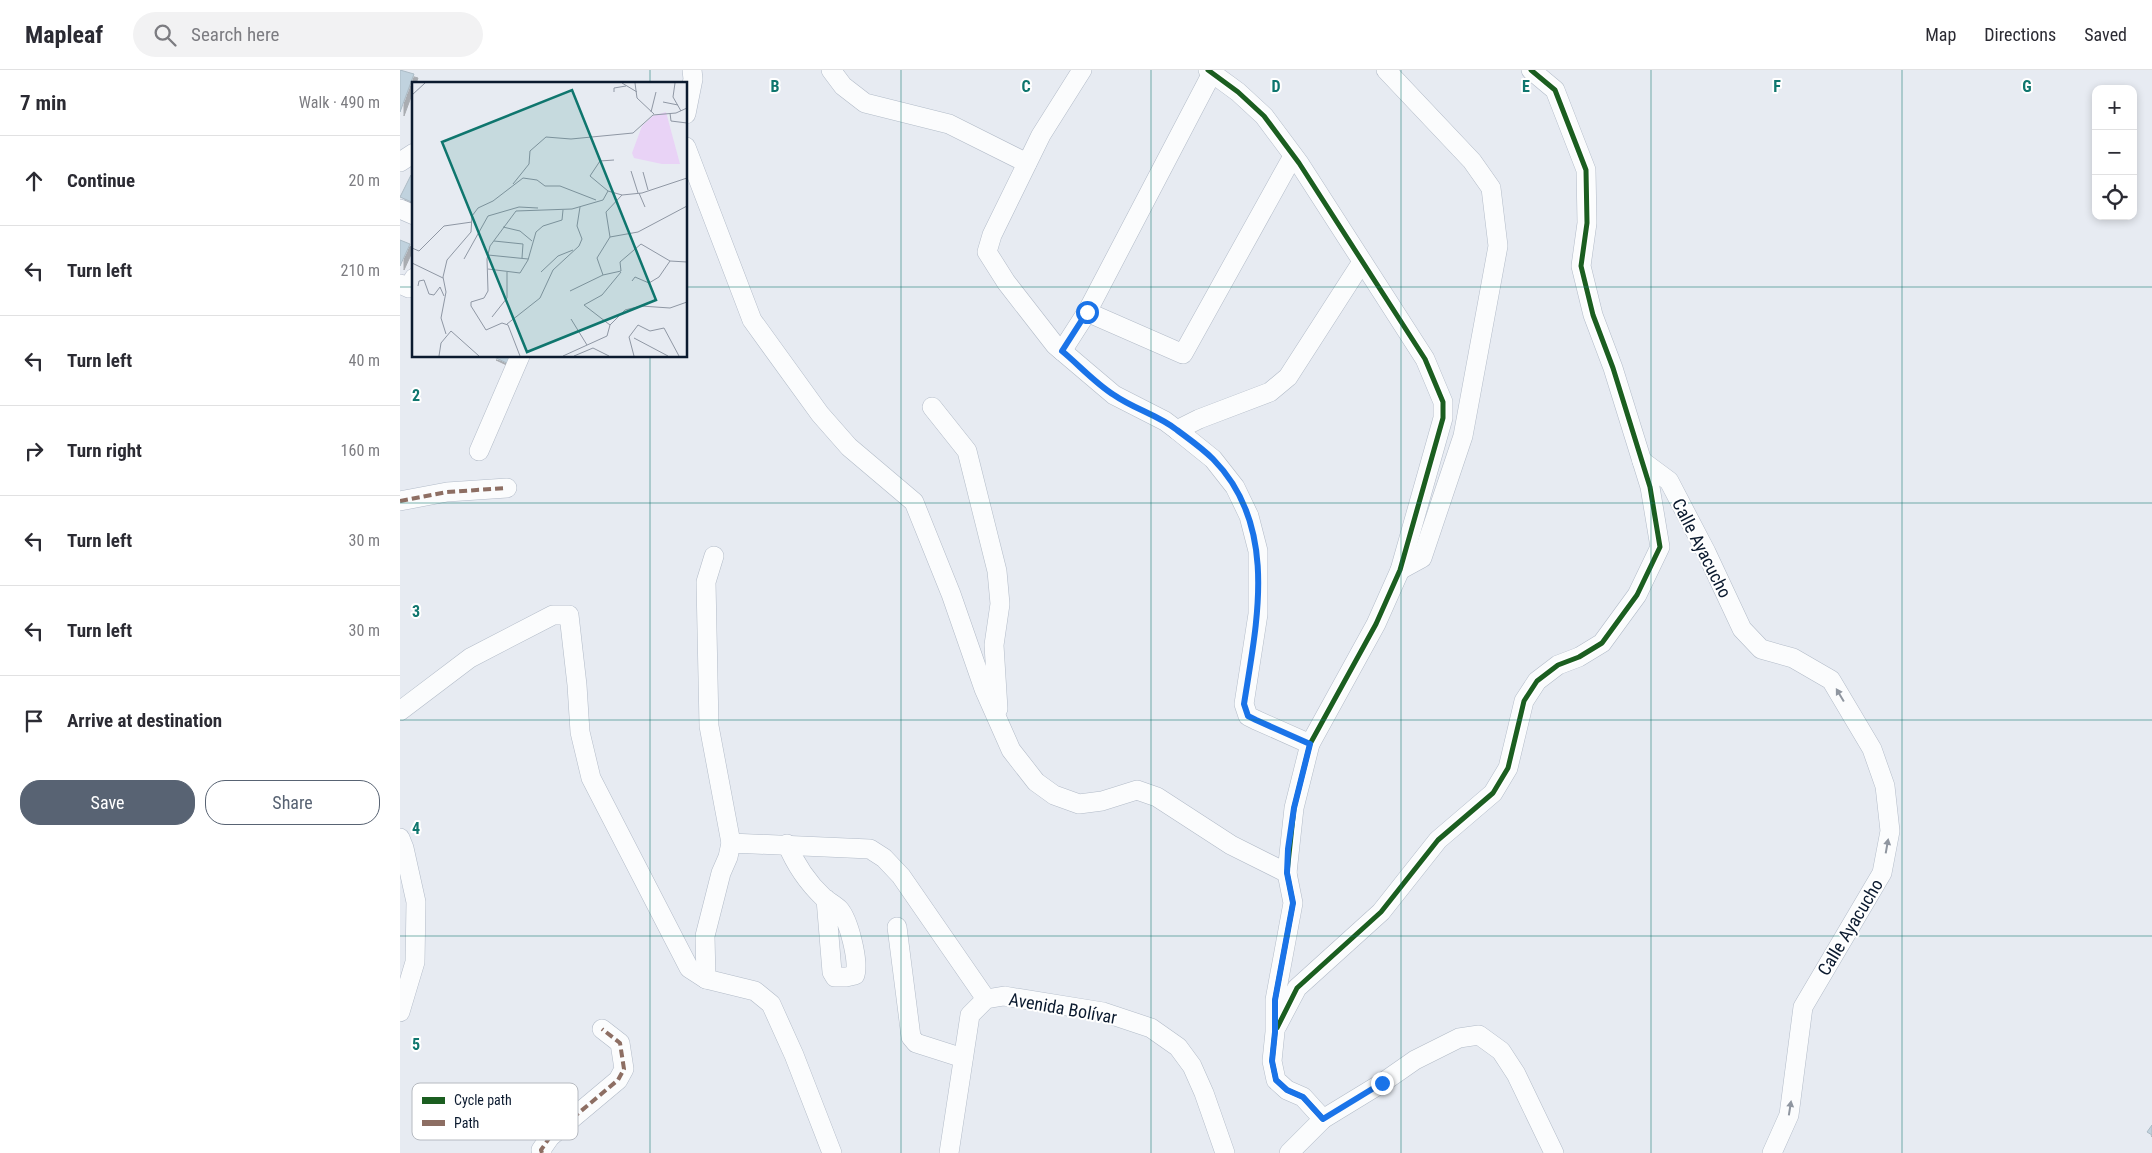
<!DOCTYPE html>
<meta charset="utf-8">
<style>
body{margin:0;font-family:"Roboto Condensed",sans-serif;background:#f2f2f3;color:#2b2b33}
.controls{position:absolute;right:15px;top:15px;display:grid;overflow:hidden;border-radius:10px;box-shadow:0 2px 8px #0003}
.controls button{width:45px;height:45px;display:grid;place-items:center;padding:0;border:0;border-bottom:1px solid #e1e1e2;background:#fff;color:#2b2b33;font:25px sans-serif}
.stop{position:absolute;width:15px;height:15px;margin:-11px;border:4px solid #1a73e8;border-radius:50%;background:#fff}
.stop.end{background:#1a73e8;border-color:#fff;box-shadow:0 1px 5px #0008}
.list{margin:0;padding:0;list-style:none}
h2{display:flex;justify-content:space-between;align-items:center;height:65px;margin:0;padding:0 20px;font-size:21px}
h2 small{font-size:16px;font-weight:400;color:#7c7c81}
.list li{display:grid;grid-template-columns:32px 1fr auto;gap:15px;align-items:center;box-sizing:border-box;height:90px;padding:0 20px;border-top:1px solid #e1e1e2}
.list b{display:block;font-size:19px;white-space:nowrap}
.list em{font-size:16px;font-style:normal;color:#7c7c81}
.actions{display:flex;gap:10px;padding:15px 20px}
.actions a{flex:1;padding:11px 0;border:1px solid #586373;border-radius:20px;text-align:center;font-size:18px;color:#586373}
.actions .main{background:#586373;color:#fff}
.icon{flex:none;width:28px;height:28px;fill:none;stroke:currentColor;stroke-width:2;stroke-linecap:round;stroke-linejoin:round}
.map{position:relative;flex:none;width:1752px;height:1083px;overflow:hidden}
header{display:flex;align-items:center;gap:30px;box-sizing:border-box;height:70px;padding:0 25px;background:#fff;border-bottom:1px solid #e1e1e2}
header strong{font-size:24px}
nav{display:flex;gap:28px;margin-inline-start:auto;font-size:18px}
.search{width:350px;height:45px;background:#f2f2f3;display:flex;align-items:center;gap:12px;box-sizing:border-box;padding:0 18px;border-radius:28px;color:#7c7c81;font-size:19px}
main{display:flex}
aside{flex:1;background:#fff}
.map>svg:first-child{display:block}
</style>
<header>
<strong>Mapleaf</strong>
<div class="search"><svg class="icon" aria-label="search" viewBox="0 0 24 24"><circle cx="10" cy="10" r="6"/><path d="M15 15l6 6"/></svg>Search here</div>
<nav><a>Map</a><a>Directions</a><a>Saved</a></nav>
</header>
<main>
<aside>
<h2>7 min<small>Walk · 490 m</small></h2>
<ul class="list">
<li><svg class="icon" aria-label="ahead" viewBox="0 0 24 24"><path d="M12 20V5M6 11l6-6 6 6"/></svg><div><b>Continue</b></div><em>20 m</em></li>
<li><svg class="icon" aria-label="left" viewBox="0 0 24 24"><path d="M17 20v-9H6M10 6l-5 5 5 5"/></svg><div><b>Turn left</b></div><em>210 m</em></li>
<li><svg class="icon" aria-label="left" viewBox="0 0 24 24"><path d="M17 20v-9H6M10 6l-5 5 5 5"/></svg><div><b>Turn left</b></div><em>40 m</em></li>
<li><svg class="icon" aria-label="right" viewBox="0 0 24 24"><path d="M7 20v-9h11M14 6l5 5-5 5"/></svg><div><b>Turn right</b></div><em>160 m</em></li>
<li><svg class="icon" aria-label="left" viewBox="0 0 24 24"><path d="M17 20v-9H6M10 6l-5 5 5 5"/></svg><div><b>Turn left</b></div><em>30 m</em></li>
<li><svg class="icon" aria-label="left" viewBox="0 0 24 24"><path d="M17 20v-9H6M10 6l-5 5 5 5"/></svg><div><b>Turn left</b></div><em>30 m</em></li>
<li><svg class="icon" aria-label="arrive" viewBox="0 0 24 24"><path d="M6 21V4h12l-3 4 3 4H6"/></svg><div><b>Arrive at destination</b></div></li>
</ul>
<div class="actions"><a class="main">Save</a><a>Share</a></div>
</aside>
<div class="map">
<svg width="1752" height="1083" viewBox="0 0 1752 1083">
<defs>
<filter id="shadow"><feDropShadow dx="4" dy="4" stdDeviation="0" flood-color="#0004"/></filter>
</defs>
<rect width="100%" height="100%" fill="#e7ebf2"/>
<g fill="#c0d2de" stroke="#acbbc5" filter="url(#shadow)">
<path d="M0 0 14 4 0 42Z"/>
<path d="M11 105 14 106V133L0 127Z"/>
<path d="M0 170 10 174 0 196Z"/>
<path d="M92 286H116L111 295Z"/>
<path d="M1752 1055V1065L1747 1062Z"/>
</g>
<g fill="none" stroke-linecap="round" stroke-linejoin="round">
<defs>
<g id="minor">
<path d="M431 0 443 16 465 33 549 54 627 93"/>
<path d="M682 0 641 65 592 165 587 182 606 212 655 275 714 325 765 351 777 360 813 389 835 417 849 446 858 481V544L844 634 848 646 856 650 910 674"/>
<path d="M808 0 838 22 864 46 899 93 1025 289 1043 332V348L1000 500 976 554 910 674 894 738 887 803 893 833 875 930V962L872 991 876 1010 887 1020 903 1027 923 1049"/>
<path d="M986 0 1072 91 1091 118 1098 176 1063 366 1022 488 1000 500"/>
<path d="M286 44 293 9 292 0"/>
<path d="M286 77 352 250 420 344 449 377 514 432 551 524 584 619 611 680 636 712 654 725 679 734 702 731 737 720 757 727 831 775 887 803"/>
<path d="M0 92 14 83"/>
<path d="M0 139 14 145"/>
<path d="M0 214 9 218 14 208"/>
<path d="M687 242 783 284 893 86"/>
<path d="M662 281 687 242 812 3"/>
<path d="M532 337 567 381 597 501 600 534 594 575 598 639"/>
<path d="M777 360 799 349 870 322 888 307 962 192"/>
<path d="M79 381 120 286"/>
<path d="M1242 391 1269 411 1306 482 1342 559 1361 579 1393 588 1431 610 1472 679 1485 716 1490 761 1482 803 1403 937 1389 1045 1372 1083"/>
<path d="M0 431 47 422 107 418"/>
<path d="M314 486 306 512 309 656 331 773"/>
<path d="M0 641 70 588 153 545H169L177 615 180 662 191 708 289 898 306 909"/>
<path d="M0 768 4 778 16 832 15 892 0 942"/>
<path d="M387 774C396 796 407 812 424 828 429 832 435 835 439 839 449 850 459 891 455 905L446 907H435L432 902 426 829"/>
<path d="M497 857 511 967 516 973 563 988"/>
<path d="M877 956 897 918 981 842 1038 770 1093 723 1108 698 1124 631 1137 611 1158 595 1179 587 1202 573 1237 525 1260 477 1250 417 1213 298 1193 245 1181 196 1187 153 1186 100 1155 20 1131 0"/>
<path d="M142 1083 141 1080 150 1067 218 1010 224 999 220 973 202 959"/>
<path d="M432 1083 394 985 371 934 355 921 306 909 305 866 321 803 328 787 331 773 470 779 484 788 501 806 586 929"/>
<path d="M549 1083 570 945 586 929 604 926 703 942 751 958 778 977 792 996 804 1023 825 1083"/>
<path d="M889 1083 923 1049 982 1013 1015 990 1059 968 1079 965 1101 981 1116 1004 1154 1083"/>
</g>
</defs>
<use href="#minor" stroke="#b2bbc8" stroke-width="20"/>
<use href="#minor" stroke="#fbfcfd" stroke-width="19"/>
<g stroke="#8d6e63" stroke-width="4" stroke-dasharray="8 4" stroke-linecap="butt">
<path d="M0 431 47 422 107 418"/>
<path d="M142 1083 141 1080 150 1067 218 1010 224 999 220 973 202 959"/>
</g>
<defs>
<g id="cycleway">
<path d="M808 0 838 22 864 46 899 93 1025 289 1043 332V348L1000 500 976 554 910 674 894 738 887 803 893 833 875 930V962L872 991 876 1010 887 1020 903 1027 923 1049"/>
<path d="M877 958 897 918 981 842 1038 770 1093 723 1108 698 1124 631 1137 611 1158 595 1179 587 1202 573 1237 525 1260 477 1250 417 1213 298 1193 245 1181 196 1187 153 1186 100 1155 20 1131 0"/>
</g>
</defs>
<use href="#cycleway" stroke="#fff" stroke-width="8"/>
<use href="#cycleway" stroke="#1b5e20" stroke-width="5"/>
</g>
<defs><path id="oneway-solid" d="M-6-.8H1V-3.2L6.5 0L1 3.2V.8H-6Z" transform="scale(1.25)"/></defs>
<g fill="#8f96a0">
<use href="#oneway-solid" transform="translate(1440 625) rotate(-121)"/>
<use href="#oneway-solid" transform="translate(1487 776) rotate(-80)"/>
<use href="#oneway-solid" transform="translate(1390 1038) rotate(-81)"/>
</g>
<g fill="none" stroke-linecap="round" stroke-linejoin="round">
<path stroke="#1a73e8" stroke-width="6" d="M687 242 662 281C679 295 695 313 714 325 734 339 758 345 777 360 789 369 802 378 813 389 879 456 857 551 844 634L848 646 856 650 910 674 894 738 888 779 887 803 893 833 875 930V962L872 991 876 1010 887 1020 903 1027 923 1049 982 1013"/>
</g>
<path fill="none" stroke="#0f766e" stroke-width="1" stroke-opacity="0.55" d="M250 0V14M501 0V1083M751 0V1083M1001 0V1083M1251 0V1083M1502 0V1083M0 217H14M286 217H1752M250 286V1083M0 433H1752M0 650H1752M0 866H1752"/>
<g text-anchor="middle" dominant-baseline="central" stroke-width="4" stroke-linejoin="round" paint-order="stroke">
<g font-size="18" fill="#0b1a2f" stroke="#fff">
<text transform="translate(1302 478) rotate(63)">Calle Ayacucho</text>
<text transform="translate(1450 857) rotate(-59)">Calle Ayacucho</text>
<text transform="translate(663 938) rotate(10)">Avenida Bolívar</text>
</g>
</g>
<g transform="translate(12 12)">
<rect width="275" height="275" fill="#e7ebf2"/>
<path d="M254 30 268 82H250L222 76 220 71 230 44 241 34Z" fill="#e9d3f6"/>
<path fill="none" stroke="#8f97a4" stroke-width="1" d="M210 1 225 10M223 1 225 16 242 32M263 1 261 15 269 29M202 10V6L214 4M0 13 13 1M251 20 266 23M239 30 244 10M258 31 259 39 275 41M202 78 188 79 178 94 196 109 210 113 230 111 275 96M219 89 226 111M231 90 236 108M101 102 117 82 118 69 134 55 159 57 221 51 241 33 264 31 275 26M227 111 233 125M91 145 108 149 120 159M198 155 185 176 191 193 209 189 208 180 229 162 258 179 275 180M198 155 226 150 275 124M198 155 194 130 210 113M82 159 111 162 110 176M0 166 7 169 32 144 60 140M76 173 116 177M52 177 76 134 107 125 126 126M0 181 31 196M76 187 108 191 116 178 124 150 131 144 150 138 151 128M129 190 146 174 161 168M220 199 223 195 237 201 247 195 258 179M6 204 7 199 12 198 17 212 22 213 28 205 32 214M158 209 191 193M80 235 95 216V190M159 237 175 263M95 242 128 216 141 188 167 164 170 157 165 144 168 125M198 243 172 223 190 213 209 190M34 252 29 236 34 210 31 195 35 178 59 150 60 134 66 126 81 119 111 96 125 98 133 104H148L184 118M222 256 256 274M27 274 29 261 39 249 67 274M108 274 96 243 90 241 74 248 59 224V220L72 216 76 209 75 177 78 164 104 129 160 127 191 118 196 109M151 274 195 254 198 243 213 228 229 224 258 226 275 220M162 274 181 266 197 274M222 274 217 255 226 243 238 249 252 246 267 274"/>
<path fill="#0f766e" fill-opacity="0.15" stroke="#0f766e" stroke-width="2.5" d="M160 8 244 218 115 270 30 60Z"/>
<rect width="275" height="275" fill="none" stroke="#0b1a2f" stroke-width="2.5"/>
</g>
<rect x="12" y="1013" width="166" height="57" rx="8" fill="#fff" stroke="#b6bac1" stroke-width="1"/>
<rect x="22" y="1027" width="23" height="7" fill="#1b5e20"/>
<rect x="22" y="1050" width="23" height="6" fill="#8d6e63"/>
<g font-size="14" fill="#0b1a2f">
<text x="54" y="1035">Cycle path</text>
<text x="54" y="1058">Path</text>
</g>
<g font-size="16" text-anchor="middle" font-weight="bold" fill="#0f766e" stroke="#fff" stroke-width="4" stroke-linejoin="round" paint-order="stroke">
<text x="375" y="22">B</text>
<text x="626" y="22">C</text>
<text x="876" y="22">D</text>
<text x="1126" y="22">E</text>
<text x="1377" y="22">F</text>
<text x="1627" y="22">G</text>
<text x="16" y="331">2</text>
<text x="16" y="547">3</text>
<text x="16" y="764">4</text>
<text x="16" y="980">5</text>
</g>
</svg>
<div class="controls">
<button>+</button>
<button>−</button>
<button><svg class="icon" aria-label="locate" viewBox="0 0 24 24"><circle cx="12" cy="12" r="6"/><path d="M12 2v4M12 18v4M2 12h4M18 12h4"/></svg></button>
</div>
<div class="stop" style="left:687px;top:242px"></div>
<div class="stop end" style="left:982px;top:1013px"></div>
</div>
</main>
